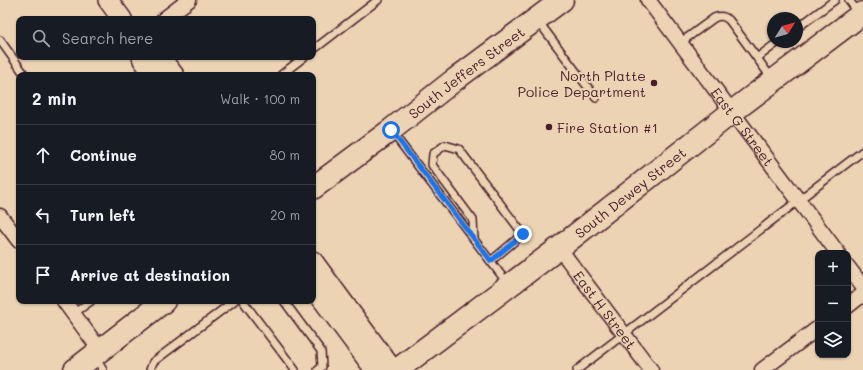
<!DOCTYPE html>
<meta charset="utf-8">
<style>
body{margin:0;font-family:Mali,sans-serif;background:#20242c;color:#f1f3f6}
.controls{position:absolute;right:12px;bottom:12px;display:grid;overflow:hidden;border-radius:8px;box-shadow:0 1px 3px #0004}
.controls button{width:36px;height:36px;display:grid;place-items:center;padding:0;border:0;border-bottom:1px solid #363941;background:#171b24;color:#f1f3f6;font:20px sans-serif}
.compass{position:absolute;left:767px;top:12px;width:36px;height:36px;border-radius:50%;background:#171b24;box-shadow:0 1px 3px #0004;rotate:53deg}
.stop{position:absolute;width:12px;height:12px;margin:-9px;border:3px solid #1a73e8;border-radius:50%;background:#fff}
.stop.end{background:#1a73e8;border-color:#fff;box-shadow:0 1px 4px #0008}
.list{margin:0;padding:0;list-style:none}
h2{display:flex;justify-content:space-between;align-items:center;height:52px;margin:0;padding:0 16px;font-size:17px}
h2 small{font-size:13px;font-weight:400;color:#9ea1a6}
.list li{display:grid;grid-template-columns:26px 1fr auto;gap:12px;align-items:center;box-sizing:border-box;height:60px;padding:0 16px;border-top:1px solid #363941}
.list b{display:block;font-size:15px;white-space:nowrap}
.list em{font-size:13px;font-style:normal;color:#9ea1a6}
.icon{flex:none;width:22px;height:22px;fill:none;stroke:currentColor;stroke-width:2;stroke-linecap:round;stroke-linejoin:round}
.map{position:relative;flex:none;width:863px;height:370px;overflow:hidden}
.search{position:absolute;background:#171b24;box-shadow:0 1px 3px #0004;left:16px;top:16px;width:300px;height:44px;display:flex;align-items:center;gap:10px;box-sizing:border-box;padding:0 14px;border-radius:8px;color:#9ea1a6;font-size:15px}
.panel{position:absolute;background:#171b24;box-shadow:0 1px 3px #0004;left:16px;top:72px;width:300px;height:232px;border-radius:8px}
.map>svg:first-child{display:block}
</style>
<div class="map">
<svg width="863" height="370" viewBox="0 0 863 370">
<rect width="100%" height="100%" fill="#ecd3b4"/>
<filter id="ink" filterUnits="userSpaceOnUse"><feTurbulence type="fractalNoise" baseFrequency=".025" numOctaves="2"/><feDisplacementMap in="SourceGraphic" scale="8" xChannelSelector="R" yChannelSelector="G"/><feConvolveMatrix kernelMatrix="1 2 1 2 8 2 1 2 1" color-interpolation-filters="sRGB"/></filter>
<g filter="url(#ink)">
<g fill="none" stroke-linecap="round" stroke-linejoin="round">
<defs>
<g id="service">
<path d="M849 0 859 14"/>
<path d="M538 21 596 98"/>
<path d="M797 28 835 0"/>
<path d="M0 40 25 75"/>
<path d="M680 43 714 18C720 15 724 16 729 20L757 58 778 42"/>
<path d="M313 50 378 0"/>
<path d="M757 58 772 79"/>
<path d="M281 75 304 57"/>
<path d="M392 132 508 284"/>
<path d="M474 239 473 220 432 165 433 154 445 145 459 149 523 234 491 261"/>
<path d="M243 301 295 370"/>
<path d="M284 301 321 351 322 367 318 370"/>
<path d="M73 314 91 301"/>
<path d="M95 357 103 370"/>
<path d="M150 370 153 362 234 301"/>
<path d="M577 370 863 151"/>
</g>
<g id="minor">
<path id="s1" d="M648 0 838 253"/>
<path d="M164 19 189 0"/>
<path d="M0 216 19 241"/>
<path id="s2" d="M559 248 651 370"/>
<path d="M848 267 863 287"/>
<path d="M64 301 100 350"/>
<path d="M848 306 863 294"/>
<path d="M762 370 818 328"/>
</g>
<g id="secondary">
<path d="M108 0 122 19"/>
<path d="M142 57 143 60 154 75"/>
<path d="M160 57 174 75"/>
<path d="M313 261 393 370"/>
<path d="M313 287 375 370"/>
</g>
<g id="trunk">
<path id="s3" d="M313 188 391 130 453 81 562 0"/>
<path d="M75 370 164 301"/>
<path id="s4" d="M397 370 559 248 732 112 863 13"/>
</g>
</defs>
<use href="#service" stroke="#4a1f2b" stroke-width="10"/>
<use href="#minor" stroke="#4a1f2b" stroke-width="17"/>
<use href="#secondary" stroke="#4a1f2b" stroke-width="22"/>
<use href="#trunk" stroke="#4a1f2b" stroke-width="25"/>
<use href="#service" stroke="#ecd3b4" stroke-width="7"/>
<use href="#minor" stroke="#ecd3b4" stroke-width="14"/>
<use href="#secondary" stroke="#ecd3b4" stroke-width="19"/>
<use href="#trunk" stroke="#ecd3b4" stroke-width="22"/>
</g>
</g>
<g fill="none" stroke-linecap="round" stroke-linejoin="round" filter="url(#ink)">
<path stroke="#1a73e8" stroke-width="5" d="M391 130 491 261 523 234"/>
</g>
<g fill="#4a1f2b" stroke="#ecd3b4" stroke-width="1.5">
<circle cx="654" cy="83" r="4"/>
<circle cx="549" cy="127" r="4"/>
</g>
<g text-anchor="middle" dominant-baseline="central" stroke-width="4" stroke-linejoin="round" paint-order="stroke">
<g font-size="14" fill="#4a1f2b" stroke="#ecd3b4">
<text stroke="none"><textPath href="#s3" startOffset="192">South Jeffers Street</textPath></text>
<text stroke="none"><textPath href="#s1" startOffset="158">East G Street</textPath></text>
<text stroke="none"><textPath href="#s4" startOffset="293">South Dewey Street</textPath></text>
<text stroke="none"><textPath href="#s2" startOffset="77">East H Street</textPath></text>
</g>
<g font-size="14" fill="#4a1f2b" stroke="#ecd3b4" text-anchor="end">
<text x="646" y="75">North Platte<tspan x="646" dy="16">Police Department</tspan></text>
<text x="557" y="127" text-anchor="start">Fire Station #1</text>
</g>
</g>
</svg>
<div class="controls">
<button>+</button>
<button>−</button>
<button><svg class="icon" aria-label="layers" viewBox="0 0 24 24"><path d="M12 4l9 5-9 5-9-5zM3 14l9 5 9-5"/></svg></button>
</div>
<svg class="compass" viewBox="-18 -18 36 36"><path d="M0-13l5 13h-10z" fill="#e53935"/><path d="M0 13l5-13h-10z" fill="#9ea1a6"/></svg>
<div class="stop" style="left:391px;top:130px"></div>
<div class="stop end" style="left:523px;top:234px"></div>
<div class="search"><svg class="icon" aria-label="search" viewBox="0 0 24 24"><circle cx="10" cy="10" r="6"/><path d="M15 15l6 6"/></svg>Search here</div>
<section class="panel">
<h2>2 min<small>Walk · 100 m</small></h2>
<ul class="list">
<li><svg class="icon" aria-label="ahead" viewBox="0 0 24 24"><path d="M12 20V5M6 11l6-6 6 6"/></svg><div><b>Continue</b></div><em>80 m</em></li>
<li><svg class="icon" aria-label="left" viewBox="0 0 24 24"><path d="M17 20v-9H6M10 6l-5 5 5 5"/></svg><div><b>Turn left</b></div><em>20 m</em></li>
<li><svg class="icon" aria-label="arrive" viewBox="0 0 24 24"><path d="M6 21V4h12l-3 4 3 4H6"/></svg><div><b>Arrive at destination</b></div></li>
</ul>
</section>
</div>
